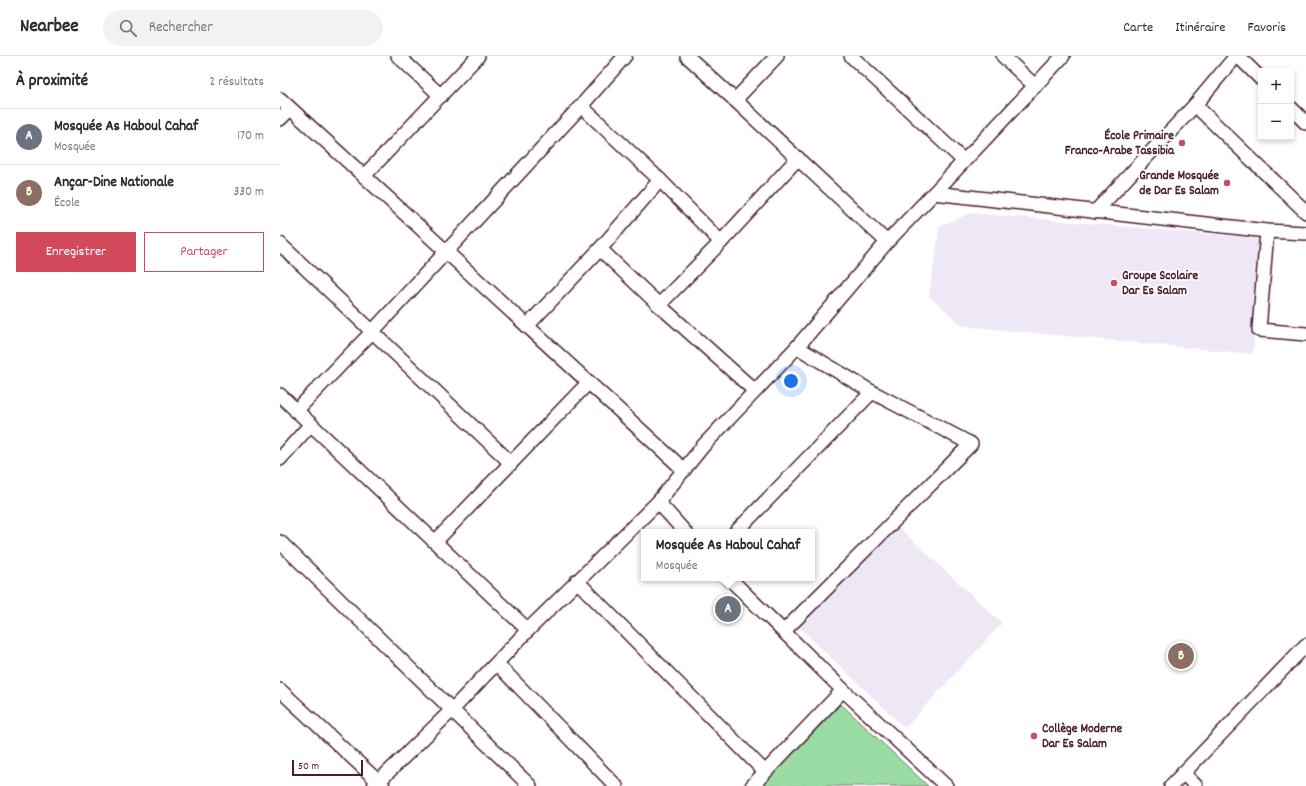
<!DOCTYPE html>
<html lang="fr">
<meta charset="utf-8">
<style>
body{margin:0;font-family:Dekko,sans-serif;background:#f2f2f3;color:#2b2b33}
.controls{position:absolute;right:12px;top:12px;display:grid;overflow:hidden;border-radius:0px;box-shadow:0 2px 6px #0003}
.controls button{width:36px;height:36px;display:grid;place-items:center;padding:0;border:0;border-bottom:1px solid #e1e1e2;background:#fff;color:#2b2b33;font:20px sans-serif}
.scale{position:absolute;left:12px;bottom:10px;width:71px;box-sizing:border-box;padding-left:4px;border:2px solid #4a1f2b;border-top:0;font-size:11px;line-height:14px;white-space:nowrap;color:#4a1f2b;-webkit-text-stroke:3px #fff;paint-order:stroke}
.you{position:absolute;left:511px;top:325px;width:14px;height:14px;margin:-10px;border:3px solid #fff;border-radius:50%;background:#1a73e8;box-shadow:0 0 0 6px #1a73e833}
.badge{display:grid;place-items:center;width:26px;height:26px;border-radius:50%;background:#d1495b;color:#fff;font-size:13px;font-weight:700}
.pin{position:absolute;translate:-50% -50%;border:2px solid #fff;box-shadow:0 1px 4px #0006}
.popup{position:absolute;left:361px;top:473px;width:174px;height:52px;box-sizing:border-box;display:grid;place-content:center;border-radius:0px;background:#fff;filter:drop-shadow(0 1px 3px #0005);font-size:13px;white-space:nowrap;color:#7c7c81}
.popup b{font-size:15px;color:#2b2b33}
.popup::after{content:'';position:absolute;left:50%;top:100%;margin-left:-8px;border:8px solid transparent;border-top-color:#fff}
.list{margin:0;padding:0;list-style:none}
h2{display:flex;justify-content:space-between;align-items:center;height:52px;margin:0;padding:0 16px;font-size:17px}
h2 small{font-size:13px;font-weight:400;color:#7c7c81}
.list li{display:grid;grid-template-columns:26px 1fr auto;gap:12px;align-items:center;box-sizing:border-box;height:56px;padding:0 16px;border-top:1px solid #e1e1e2}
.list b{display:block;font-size:15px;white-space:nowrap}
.list p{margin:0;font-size:13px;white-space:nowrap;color:#7c7c81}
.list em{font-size:13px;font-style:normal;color:#7c7c81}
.actions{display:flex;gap:8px;padding:12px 16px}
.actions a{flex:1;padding:9px 0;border:1px solid #d1495b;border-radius:0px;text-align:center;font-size:14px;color:#d1495b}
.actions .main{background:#d1495b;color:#fff}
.icon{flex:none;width:22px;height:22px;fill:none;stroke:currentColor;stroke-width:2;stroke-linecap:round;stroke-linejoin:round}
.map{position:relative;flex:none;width:1026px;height:730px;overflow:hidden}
header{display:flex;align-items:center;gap:24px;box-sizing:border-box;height:56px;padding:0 20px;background:#fff;border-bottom:1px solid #e1e1e2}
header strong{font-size:19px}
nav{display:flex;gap:22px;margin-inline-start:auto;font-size:14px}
.search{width:280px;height:36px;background:#f2f2f3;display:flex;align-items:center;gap:10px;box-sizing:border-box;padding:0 14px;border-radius:22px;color:#7c7c81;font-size:15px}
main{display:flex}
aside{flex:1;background:#fff}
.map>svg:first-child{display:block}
</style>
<header>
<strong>Nearbee</strong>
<div class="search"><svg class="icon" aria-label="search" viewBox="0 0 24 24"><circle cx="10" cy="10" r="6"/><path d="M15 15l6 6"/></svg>Rechercher</div>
<nav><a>Carte</a><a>Itinéraire</a><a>Favoris</a></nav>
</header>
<main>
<aside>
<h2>À proximité<small>2 résultats</small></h2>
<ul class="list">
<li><span class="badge" style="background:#6b7280">A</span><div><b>Mosquée As Haboul Cahaf</b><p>Mosquée</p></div><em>170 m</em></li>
<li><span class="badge" style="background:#8d6e63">B</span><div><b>Ançar-Dine Nationale</b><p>École</p></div><em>330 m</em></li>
</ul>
<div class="actions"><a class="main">Enregistrer</a><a>Partager</a></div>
</aside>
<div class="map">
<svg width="1026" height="730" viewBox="0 0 1026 730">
<rect width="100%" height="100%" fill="#fff"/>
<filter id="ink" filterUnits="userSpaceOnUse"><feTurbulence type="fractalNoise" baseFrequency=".025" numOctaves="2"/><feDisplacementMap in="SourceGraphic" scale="8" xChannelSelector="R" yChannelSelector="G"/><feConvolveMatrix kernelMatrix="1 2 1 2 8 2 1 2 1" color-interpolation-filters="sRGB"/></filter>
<g filter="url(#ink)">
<g fill="#eee7f6">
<path d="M691 157 983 183 973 298 683 270 649 240 660 170Z"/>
<path d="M617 470 722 567 625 672 518 570Z"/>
</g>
<path fill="#9bdba4" stroke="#727d68" d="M561 648 648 730H482Z"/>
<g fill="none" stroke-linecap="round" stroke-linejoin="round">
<defs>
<g id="minor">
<path d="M118 0 161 40"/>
<path d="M407 0 455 44 607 186"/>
<path d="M571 0 684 105"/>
<path d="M723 0 755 30"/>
<path d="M958 0 981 23"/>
<path d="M0 43 404 414"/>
<path d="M455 44 497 0"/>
<path d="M915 49 1026 156"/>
<path d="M301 50 380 124 441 186"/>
<path d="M1011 52 1026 67"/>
<path d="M0 63 10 53"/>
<path d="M84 120 198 0"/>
<path d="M654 137 987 175 1026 177"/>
<path d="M815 156 915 49 956 0"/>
<path d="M987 175 979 274 1026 278"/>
<path d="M0 188 231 407"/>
<path d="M320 193 379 249 475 335"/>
<path d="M379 249 441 186 518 102"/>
<path d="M247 270 320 193 380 124"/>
<path d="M0 339 248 574"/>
<path d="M16 355 92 276 301 50 345 0"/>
<path d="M0 403 31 368"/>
<path d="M378 446 405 476"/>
<path d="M456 476 592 336"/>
<path d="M0 486 250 730"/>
<path d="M155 486 309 326"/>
<path d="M449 522 563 634 666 730"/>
<path d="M297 525 485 716"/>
<path d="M504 575 691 388 592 336 517 291"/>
<path d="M217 608 336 730"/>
<path d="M0 634 103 730"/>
<path d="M903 717 916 730"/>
<path d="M94 730 172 654 248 574 378 446 423 390 517 291 607 186 654 137 783 0"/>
<path d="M472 730 563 634"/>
<path d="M891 730 1026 589"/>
</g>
</defs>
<use href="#minor" stroke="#4a1f2b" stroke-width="16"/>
<use href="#minor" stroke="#fff" stroke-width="13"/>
</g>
</g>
<g fill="#d1495b" stroke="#fff" stroke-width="1.5">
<circle cx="902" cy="87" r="4"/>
<circle cx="947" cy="127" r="4"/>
<circle cx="834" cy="227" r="4"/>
<circle cx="754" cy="680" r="4"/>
</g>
<g text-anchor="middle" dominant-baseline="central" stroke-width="3.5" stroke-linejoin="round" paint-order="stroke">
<g font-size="13" font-weight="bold" fill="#4a1f2b" stroke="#fff" text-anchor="end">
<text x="894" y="80">École Primaire<tspan x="894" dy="15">Franco-Arabe Tassibia</tspan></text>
<text x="939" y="120">Grande Mosquée<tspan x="939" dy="15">de Dar Es Salam</tspan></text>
<text x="842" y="220" text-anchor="start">Groupe Scolaire<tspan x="842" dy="15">Dar Es Salam</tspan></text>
<text x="762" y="673" text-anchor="start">Collège Moderne<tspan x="762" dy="15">Dar Es Salam</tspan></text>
</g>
</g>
</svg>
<div class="controls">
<button>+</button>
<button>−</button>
</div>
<div class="scale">50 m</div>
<div class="you"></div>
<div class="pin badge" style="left:448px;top:553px;background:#6b7280">A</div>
<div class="popup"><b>Mosquée As Haboul Cahaf</b>Mosquée</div>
<div class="pin badge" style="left:901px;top:600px;background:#8d6e63">B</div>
</div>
</main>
